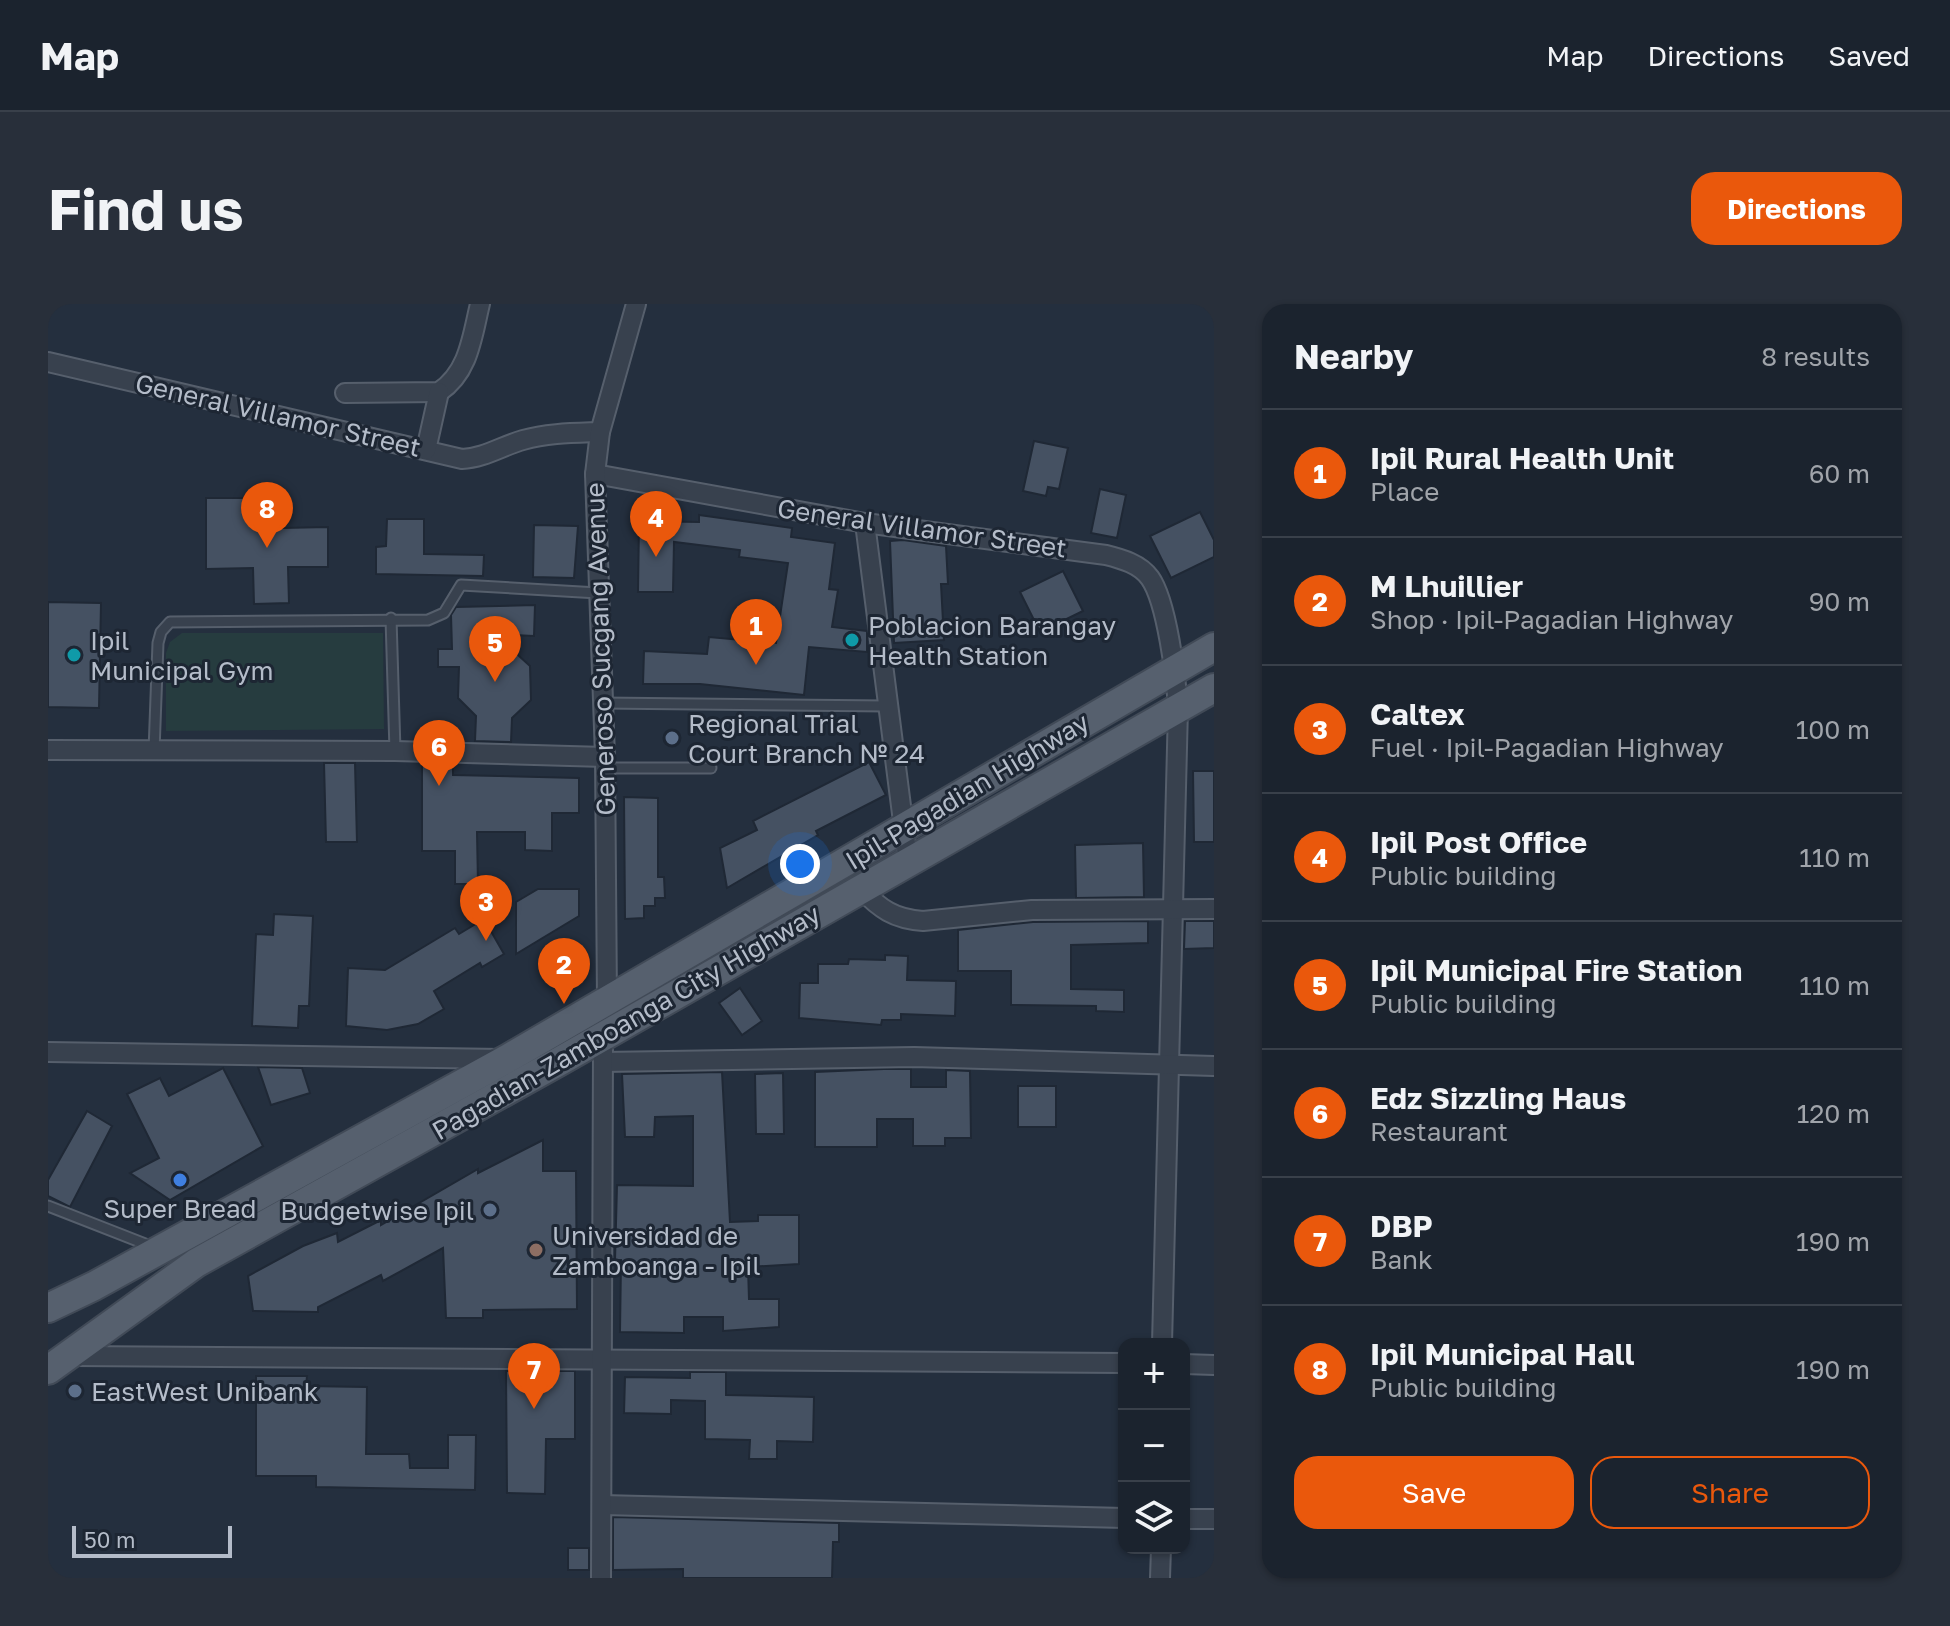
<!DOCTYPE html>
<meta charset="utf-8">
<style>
body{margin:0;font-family:"Golos Text",sans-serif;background:#282f3a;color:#f1f3f6}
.controls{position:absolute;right:24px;bottom:24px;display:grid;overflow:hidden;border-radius:16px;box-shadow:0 2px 6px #0004}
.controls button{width:72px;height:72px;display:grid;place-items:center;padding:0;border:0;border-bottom:2px solid #39404a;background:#1b232e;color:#f1f3f6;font:40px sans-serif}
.scale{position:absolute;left:24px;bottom:20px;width:160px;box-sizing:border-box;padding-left:8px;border:4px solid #b4bcc9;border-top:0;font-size:22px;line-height:28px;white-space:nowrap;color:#b4bcc9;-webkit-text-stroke:6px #1d2633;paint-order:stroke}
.you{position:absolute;left:752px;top:560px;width:28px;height:28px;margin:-20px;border:6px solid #fff;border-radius:50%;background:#1a73e8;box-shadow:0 0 0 12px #1a73e833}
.badge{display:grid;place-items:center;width:52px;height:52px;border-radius:50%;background:#ea580c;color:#fff;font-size:26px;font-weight:700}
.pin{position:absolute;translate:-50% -66px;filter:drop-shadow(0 2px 4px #0008)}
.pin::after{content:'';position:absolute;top:42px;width:28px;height:24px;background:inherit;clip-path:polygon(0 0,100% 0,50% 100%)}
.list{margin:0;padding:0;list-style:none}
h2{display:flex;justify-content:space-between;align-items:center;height:104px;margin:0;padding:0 32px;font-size:34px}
h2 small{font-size:26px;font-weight:400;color:#a0a4aa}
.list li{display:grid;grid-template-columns:52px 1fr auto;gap:24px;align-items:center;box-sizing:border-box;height:128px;padding:0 32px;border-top:2px solid #39404a}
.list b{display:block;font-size:30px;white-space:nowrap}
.list p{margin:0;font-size:26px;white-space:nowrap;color:#a0a4aa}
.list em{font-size:26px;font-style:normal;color:#a0a4aa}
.actions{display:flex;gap:16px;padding:24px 32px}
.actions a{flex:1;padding:18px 0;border:2px solid #ea580c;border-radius:24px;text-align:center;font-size:28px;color:#ea580c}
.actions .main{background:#ea580c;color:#fff}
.icon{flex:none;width:44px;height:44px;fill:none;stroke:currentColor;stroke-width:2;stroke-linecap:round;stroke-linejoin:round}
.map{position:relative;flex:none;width:1166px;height:1274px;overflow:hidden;border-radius:24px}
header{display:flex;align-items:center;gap:48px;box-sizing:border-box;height:112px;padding:0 40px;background:#1b232e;border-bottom:2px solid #39404a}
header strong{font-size:38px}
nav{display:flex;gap:44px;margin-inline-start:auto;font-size:28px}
.intro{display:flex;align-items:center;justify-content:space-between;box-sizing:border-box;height:192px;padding:0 48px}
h1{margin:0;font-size:56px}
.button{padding:20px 36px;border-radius:24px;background:#ea580c;color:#fff;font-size:28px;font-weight:700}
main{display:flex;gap:48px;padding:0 48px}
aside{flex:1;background:#1b232e;border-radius:24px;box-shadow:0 2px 6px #0004}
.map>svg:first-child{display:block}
</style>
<header>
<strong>Map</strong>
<nav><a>Map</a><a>Directions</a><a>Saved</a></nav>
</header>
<div class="intro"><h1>Find us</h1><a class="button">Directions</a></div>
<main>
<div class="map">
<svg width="1166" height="1274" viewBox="0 0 1166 1274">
<rect width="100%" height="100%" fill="#242f3e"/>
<path fill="#263c3f" d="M134 329H335L336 425 118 427V349L122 338Z"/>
<g fill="#455162" stroke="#1f2835" stroke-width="2">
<path d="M986 137 1020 144 1011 185 1000 183 998 192 975 187Z"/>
<path d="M1052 185 1078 191 1069 234 1043 229Z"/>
<path d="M158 194H235V224L280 223V263H240L241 299 206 300 205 264 158 265Z"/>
<path d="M1152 208 1166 236V253L1123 274 1102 232Z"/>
<path d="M651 211 744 224 743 233 787 239 781 285 790 286 784 323 819 327V348L761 343 756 391 652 380H595L596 347 659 350 661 333 728 339 740 259 691 253 692 246 626 238 625 288H590L591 217 651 218Z"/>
<path d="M339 215H376V250L436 251 435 272 328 270V243L338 242Z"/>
<path d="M486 221 530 222 526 274 485 273Z"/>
<path d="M855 236 898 242 900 280H893L896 336 846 339 842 237Z"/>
<path d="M1015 267 1035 307 992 328 972 288Z"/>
<path d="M0 298 53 299 51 404 0 403Z"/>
<path d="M487 301 486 332 447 330 482 362 483 396 464 414 463 438 427 437 428 412 410 394 411 363H390V345H404L403 311 408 303Z"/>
<path d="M821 458 838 491 768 527 770 531 679 584 672 544 709 526 705 517Z"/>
<path d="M276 459H307L309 538H278Z"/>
<path d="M374 460 405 461V471L531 474V509H504V547L477 546V528H429L430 580H407V547H374Z"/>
<path d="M1145 467H1166V538H1146Z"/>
<path d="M576 493 610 494V573H616L617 594H607V602H596V614L577 615Z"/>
<path d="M1095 539 1096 593 1028 594 1027 541Z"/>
<path d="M490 585H531V612L468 650V598Z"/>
<path d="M226 610 265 612 261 702H251L250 724 204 722 208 630 225 631Z"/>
<path d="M436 615 456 650 434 663 432 659 386 687 396 705 370 720 339 726 298 722 300 664 337 666 407 624 411 630Z"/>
<path d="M1100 617V639L1023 641V685L1076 686V708L1048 707V702L963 701V667H910V626L985 618Z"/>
<path d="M1137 617H1166V644L1136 645Z"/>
<path d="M837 651 860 652 859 676 908 677 907 712 853 710V716H834L833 721 751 714 752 679H770V660H800L801 655 837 656Z"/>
<path d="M692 684 714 717 694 731 671 699Z"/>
<path d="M210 763 254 764 262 789 223 801Z"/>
<path d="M175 764 215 842 122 896 82 869 111 854 79 790 112 774 121 792Z"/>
<path d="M836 765H863V783H898V766L922 767 923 834H897V842H865V815H829V843H767V768Z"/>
<path d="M674 768 682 918 710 917V911H751V960L700 963 701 995H731V1023L675 1027V1013H636V1029L572 1028 573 956H567L569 881 645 882V812L607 813 606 833H577L574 770Z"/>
<path d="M735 769 736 830H708L707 770Z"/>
<rect x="970" y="782" width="38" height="41"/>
<path d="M39 807 64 822 22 903 0 892V876Z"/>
<path d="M495 836V867H528L529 1005 435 1006V1014H398L395 944 335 977 333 971 270 1003V1008L205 1007 200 972 255 942 289 929 290 938 333 916V921L430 865V869Z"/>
<path d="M458 1067H527V1135H498L497 1190 459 1189Z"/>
<path d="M642 1068H678V1091L766 1093 765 1138 729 1137V1155H701L702 1136 657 1135V1097L623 1096V1110L576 1109 577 1073 642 1074Z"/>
<path d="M208 1072H259L258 1082 319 1083 318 1150H361L362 1164H400V1131H428L427 1186 268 1183V1172H208Z"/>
<path d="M565 1213 791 1219V1238H785L784 1274H635V1265L565 1266Z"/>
<rect x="520" y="1244" width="21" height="22"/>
</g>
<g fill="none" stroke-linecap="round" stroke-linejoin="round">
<defs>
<g id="service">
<path d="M343 314 347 447"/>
<path d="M555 399 838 402"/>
<path d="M106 447 110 339 113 328 122 318 380 316 396 309 413 281 550 289"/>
<path d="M557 464H663"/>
<path d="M0 902 105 943"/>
</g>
<g id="minor">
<path d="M0 58 414 155C436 154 454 142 475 136 500 129 526 129 552 128"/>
<path d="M297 89 391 88C421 68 424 33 432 0"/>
<path d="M378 146 391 88"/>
<path d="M547 170 817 219 1058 251C1074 255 1092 260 1102 274 1119 298 1128 374 1130 404L1114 1040"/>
<path d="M817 219 860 557"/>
<path d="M0 446 347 447 557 453"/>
<path d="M812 584C832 605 846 615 875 617L984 606 1166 605"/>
<path d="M559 696 557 453 547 170 552 128 588 0"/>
<path d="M0 748 454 755"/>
<path d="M555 758 866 753 1166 762"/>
<path d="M24 1052 1076 1059"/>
<path d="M1136 1060 1166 1061"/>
<path d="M554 1201 1076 1214"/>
<path d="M1136 1215H1166"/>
<path d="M553 1274 555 747"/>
<path d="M1112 1274 1113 1244"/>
</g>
<g id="primary">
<path d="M0 1004 46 982 459 755 1166 343"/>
<path d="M0 1066 148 959 512 757 1166 384"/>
</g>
</defs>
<use href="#service" stroke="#565f6c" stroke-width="13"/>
<use href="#minor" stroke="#565f6c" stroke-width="22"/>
<use href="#primary" stroke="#414a57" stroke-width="32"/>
<use href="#service" stroke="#38414e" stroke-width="9"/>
<use href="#minor" stroke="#38414e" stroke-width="18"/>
<use href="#primary" stroke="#56606e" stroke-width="28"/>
</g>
<g fill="#0f9aa8" stroke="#1d2633" stroke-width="3">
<circle cx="804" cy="336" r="8"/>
<circle cx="26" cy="351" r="8"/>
</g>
<g fill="#5c6f8a" stroke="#1d2633" stroke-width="3">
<circle cx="624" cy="434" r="8"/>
<circle cx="442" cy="906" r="8"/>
<circle cx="27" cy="1087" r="8"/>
</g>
<circle fill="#3f7fe0" stroke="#1d2633" stroke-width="3" cx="132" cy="876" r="8"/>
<circle fill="#8d6e63" stroke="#1d2633" stroke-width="3" cx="488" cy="946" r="8"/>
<g text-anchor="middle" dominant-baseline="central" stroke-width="6" stroke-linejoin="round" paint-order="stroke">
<g font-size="26" fill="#b4bcc9" stroke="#1d2633">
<text transform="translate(230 111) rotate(13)">General Villamor Street</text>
<text transform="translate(874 224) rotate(8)">General Villamor Street</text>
<text transform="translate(552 345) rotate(-92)">Generoso Sucgang Avenue</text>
<text transform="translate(919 487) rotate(-31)">Ipil-Pagadian Highway</text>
<text transform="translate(578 718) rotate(-30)">Pagadian-Zamboanga City Highway</text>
</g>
<g font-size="26" fill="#b4bcc9" stroke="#1d2633" text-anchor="start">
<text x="820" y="321">Poblacion Barangay<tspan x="820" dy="30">Health Station</tspan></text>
<text x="42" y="336">Ipil<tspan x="42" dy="30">Municipal Gym</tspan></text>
<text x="640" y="419">Regional Trial<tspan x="640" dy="30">Court Branch № 24</tspan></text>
<text x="132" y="904" text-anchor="middle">Super Bread</text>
<text x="426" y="906" text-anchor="end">Budgetwise Ipil</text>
<text x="504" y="931">Universidad de<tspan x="504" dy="30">Zamboanga - Ipil</tspan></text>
<text x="43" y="1087">EastWest Unibank</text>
</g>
</g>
</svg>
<div class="controls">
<button>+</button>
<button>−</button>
<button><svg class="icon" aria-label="layers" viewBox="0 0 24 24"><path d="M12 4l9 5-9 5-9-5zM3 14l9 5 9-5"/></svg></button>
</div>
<div class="scale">50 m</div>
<div class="you"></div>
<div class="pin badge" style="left:708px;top:361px">1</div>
<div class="pin badge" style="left:516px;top:700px">2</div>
<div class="pin badge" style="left:438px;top:637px">3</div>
<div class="pin badge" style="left:608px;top:253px">4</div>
<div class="pin badge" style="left:447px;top:378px">5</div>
<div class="pin badge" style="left:391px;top:482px">6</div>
<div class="pin badge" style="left:486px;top:1105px">7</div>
<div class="pin badge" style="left:219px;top:244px">8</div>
</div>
<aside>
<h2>Nearby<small>8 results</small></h2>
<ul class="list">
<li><span class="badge">1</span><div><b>Ipil Rural Health Unit</b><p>Place</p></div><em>60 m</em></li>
<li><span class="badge">2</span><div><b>M Lhuillier</b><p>Shop · Ipil-Pagadian Highway</p></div><em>90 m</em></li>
<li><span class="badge">3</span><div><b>Caltex</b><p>Fuel · Ipil-Pagadian Highway</p></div><em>100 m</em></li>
<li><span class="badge">4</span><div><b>Ipil Post Office</b><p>Public building</p></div><em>110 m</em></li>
<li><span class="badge">5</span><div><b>Ipil Municipal Fire Station</b><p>Public building</p></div><em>110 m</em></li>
<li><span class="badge">6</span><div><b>Edz Sizzling Haus</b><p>Restaurant</p></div><em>120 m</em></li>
<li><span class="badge">7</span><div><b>DBP</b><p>Bank</p></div><em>190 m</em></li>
<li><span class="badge">8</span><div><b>Ipil Municipal Hall</b><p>Public building</p></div><em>190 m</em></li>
</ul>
<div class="actions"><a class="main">Save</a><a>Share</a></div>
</aside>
</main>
